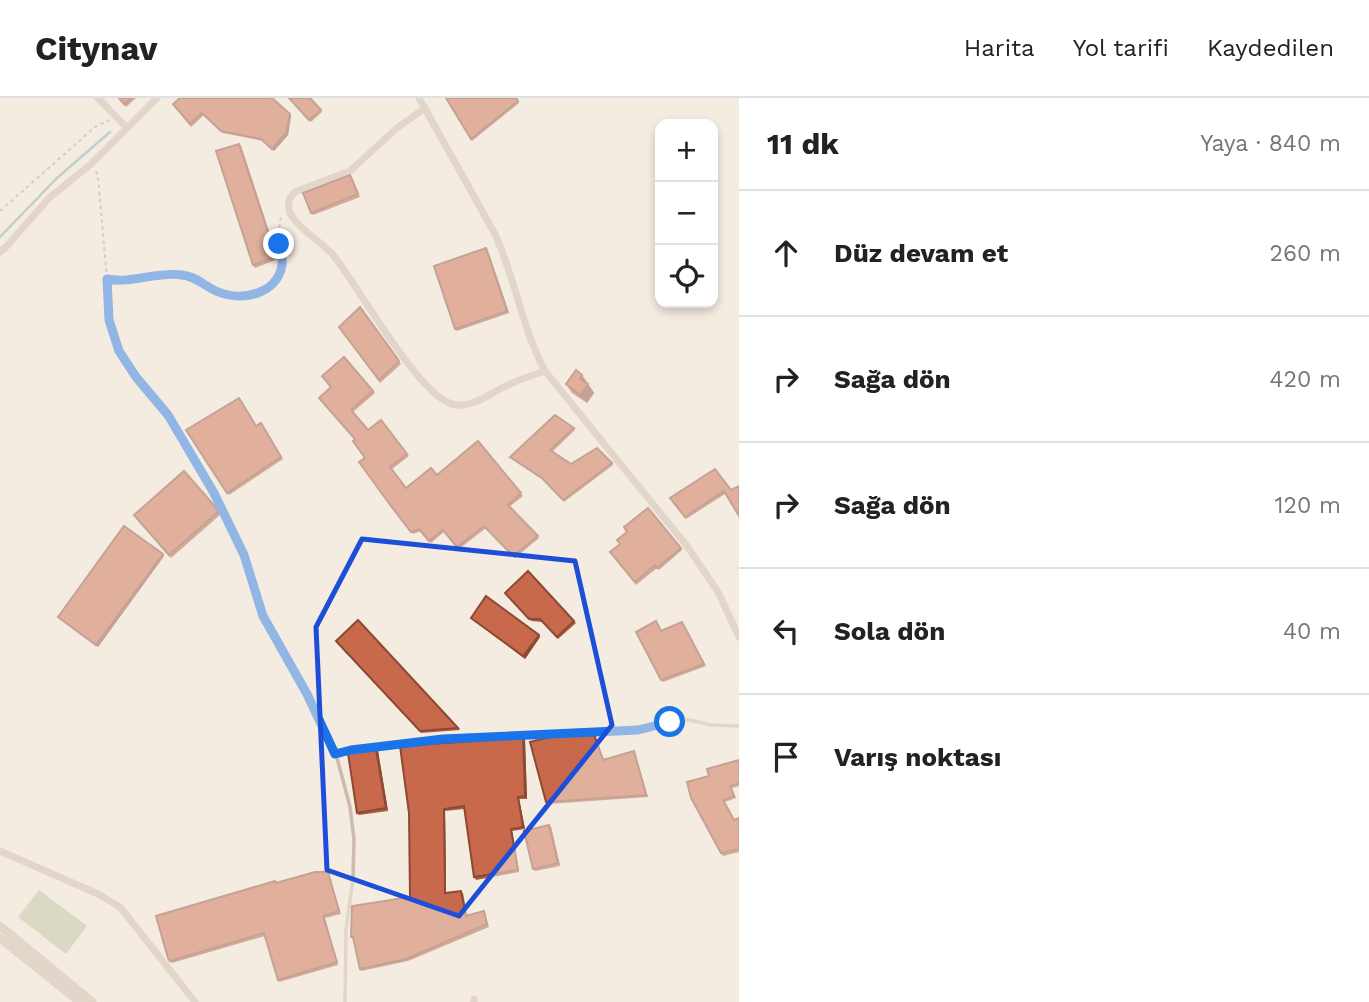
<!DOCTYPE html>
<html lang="tr">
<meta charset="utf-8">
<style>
body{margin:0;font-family:"Work Sans",sans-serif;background:#f2f2f2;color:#222}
.controls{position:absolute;right:21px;top:21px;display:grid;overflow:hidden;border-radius:14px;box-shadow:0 4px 10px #0003}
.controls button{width:63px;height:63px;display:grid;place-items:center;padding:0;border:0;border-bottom:2px solid #e0e0e0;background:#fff;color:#222;font:35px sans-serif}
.stop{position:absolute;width:21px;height:21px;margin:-16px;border:5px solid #1a73e8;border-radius:50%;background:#fff}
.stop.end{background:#1a73e8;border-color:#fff;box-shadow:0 2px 7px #0008}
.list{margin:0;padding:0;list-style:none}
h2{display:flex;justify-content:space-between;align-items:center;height:91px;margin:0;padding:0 28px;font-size:30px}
h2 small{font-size:23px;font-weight:400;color:#767676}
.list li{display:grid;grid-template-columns:46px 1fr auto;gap:21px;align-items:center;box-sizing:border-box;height:126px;padding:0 28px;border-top:2px solid #e0e0e0}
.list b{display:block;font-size:26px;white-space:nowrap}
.list em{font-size:23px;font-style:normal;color:#767676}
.icon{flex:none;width:38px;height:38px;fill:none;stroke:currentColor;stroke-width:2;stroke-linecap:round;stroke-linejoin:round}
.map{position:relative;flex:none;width:739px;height:904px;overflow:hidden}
header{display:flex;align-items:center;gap:42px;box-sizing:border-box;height:98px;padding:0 35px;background:#fff;border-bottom:2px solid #e0e0e0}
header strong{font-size:33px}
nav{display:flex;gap:38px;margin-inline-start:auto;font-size:24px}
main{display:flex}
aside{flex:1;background:#fff}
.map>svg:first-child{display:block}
</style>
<header>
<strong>Citynav</strong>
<nav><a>Harita</a><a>Yol tarifi</a><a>Kaydedilen</a></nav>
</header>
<main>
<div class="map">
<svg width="739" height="904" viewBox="0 0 739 904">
<rect width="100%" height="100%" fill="#f4ebe1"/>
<path fill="#b8c4a0" d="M39 792 87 828 66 856 18 819Z"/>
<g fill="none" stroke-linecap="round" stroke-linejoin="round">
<path stroke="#7fb0b2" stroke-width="2.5" d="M0 139 57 80 110 34"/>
<g stroke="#b9a596" stroke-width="2" stroke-dasharray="3.5 3.5" stroke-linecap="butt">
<path d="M96 73 98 79 107 181 106 208 113 239 127 267 168 317 214 395 244 457 263 518 307 596 333 651"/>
<path d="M0 113 95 29 109 22"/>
<path d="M108 181C131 185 155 176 179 176 194 177 205 188 218 194 238 201 266 199 277 180 288 162 274 139 282 116"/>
</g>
<path stroke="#cdbbac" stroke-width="3.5" d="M345 904 346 831 353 781 354 741 350 709 336 656 351 652 443 641 638 632 679 623 690 622 711 627 739 628"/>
<g stroke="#cdbbac" stroke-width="7">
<path d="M98 0 126 29"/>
<path d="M419 0 495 136C515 180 522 230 545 273L687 448 718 494 739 539"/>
<path d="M425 10 397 30 350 73 295 94C271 117 319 140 333 157 357 185 421 304 456 307 476 309 493 293 510 286 521 281 533 277 545 273"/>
<path d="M0 154 6 149 49 100 91 66 157 0"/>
<path d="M0 753 98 796 120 809 195 904"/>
<path d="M474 901V904"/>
</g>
<g stroke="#cdbbac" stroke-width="9">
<path d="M0 828 92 904"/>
<path d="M0 840 80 904"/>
</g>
</g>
<g fill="#ac5a40">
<path d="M118 0H136L126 9Z"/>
<path d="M288 0H310L322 14 311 24Z"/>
<path d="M446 0H516L519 5 472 43Z"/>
<path d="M173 6 290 16 291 18 288 37 274 53 263 43 223 35 204 17 191 29Z"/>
<path d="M241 48 278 161 255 170 253 167Z"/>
<path d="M352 79 360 99 313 117 311 115Z"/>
<path d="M488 153 509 215 457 233 455 231Z"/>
<path d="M360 209 401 266 380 285 339 229Z"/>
<path d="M344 259 375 295 353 314 368 332 381 322 409 358 392 371 406 390 437 377 478 343 523 398 509 409 539 440 515 460 486 430 459 451 444 434 431 445 421 433 413 436 389 407 355 342Z"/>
<path d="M582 277 594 295 587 305 572 295 566 286Z"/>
<path d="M261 325 283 361 229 397 186 332 257 328Z"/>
<path d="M574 330 575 332 553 353 571 366 612 365 613 367 564 404 543 382 512 361 510 359Z"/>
<path d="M715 371 725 396 686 421 670 400Z"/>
<path d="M184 373 221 416 171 460 134 417Z"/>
<path d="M648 410 682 452 659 472 657 470 636 487 610 454 620 446Z"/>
<path d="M163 456 164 458 98 549 58 519Z"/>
<path d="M505 495 574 523 576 525 558 541 542 524 531 523Z"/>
<path d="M471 520 540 539 525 561Z"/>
<path d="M682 524 706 568 663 584 636 534 661 533Z"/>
<path d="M337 545 458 630 460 632 421 635Z"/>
<path d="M594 636 604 661 635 655 648 699 548 706 546 704Z"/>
<path d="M523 640 525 642 527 701H519L525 731 512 733 519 774 476 782 474 779 464 711 445 713 446 795H463L467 817 484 813 489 829 408 863 361 873 360 871 353 841 351 839 410 799 409 715Z"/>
<path d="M378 653 388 713 359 717 357 715Z"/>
<path d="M739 662V688L732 690 736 700 725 704 734 722 739 720V754L723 758 721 755 709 678Z"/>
<path d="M551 729 560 768 535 773 533 771Z"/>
<path d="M328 774 341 816 325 820 338 867 279 884 265 838 172 865 168 860 276 785Z"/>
</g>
<g fill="#8c4a34">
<path d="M290 16 291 18 288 37 274 53 272 51Z"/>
<path d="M239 46 241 48 278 161 276 159Z"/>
<path d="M486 150 488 153 509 215 507 213Z"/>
<path d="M582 277 594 295 587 305 580 297V281Z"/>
<path d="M163 456 164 458 98 549 96 547Z"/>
<path d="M539 537 540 539 525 561 523 558Z"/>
<path d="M523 640 525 642 527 701 525 698Z"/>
<path d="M376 651 378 653 388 713 386 710Z"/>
<path d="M634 653 635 655 648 699 646 697Z"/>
<path d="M518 699 519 701 525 731 523 729Z"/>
<path d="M444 711 445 713 446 797 445 795Z"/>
<path d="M549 727 551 729 560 768 558 765Z"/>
<path d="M511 731 512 733 519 774 518 772Z"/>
<path d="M323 818 325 820 338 867 337 864Z"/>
</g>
<g fill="#c8694b" stroke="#8c4a34" stroke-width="2">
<path d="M119 0H131L124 6Z"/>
<path d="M180 0H272L290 16 286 35 272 51 261 41 221 33 202 15 190 26 173 6Z"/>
<path d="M289 0H310L321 12 309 22Z"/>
<path d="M446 0H516L518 3 471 41Z"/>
<path d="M239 46 276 159 253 167 216 53Z"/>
<path d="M350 77 358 96 311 115 303 95Z"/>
<path d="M486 150 507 213 455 231 434 168Z"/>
<path d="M360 209 399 263 379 282 339 229Z"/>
<path d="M344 259 373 293 351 312 368 332 381 322 407 356 390 369 406 390 431 370 437 377 478 343 521 395 508 407 538 438 513 458 484 428 457 449 443 432 429 443 419 431 411 434 388 404 359 364 365 360 353 343 355 341 319 300 331 289 322 278Z"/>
<path d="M576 272 582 277 580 281 588 286 580 297 566 286Z"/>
<path d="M239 300 256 328 261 325 281 359 227 395 186 332Z"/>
<path d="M555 317 574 330 550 352 571 366 597 350 612 365 563 402 542 380 510 359Z"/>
<path d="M715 371 731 392 739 388V418L724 393 685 419 670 400Z"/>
<path d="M184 373 219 413 169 457 134 417Z"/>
<path d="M648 410 681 450 657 470 655 467 635 484 610 454 620 446 617 442 627 434 624 429Z"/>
<path d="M124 428 163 456 96 547 58 519Z"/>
<path d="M528 473 574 523 557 539 540 521H529L505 495Z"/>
<path d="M486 498 539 537 523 558 471 520Z"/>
<path d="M358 522 458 630 420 633 336 543Z"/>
<path d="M656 523 661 533 682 524 704 566 661 582 636 534Z"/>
<path d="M594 636 603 662 634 653 646 697 546 704 530 644 553 638Z"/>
<path d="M523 640 525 698 518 699 523 729 511 731 518 772 474 779 464 708 444 711 445 795 461 793 466 818 484 813 487 826 406 861 360 871 353 839H351L352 808 410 799 409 715 400 648Z"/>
<path d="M376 651 386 710 357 715 348 655Z"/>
<path d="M739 662V685L730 688 734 698 723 702 734 722 739 720V751L721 755 691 700 687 684 709 678 707 671Z"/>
<path d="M549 727 558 765 533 771 524 733Z"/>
<path d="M315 774H328L339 813 323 818 337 864 278 882 264 835 170 863 168 860 156 818 275 783 276 785Z"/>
</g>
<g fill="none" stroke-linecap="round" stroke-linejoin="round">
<path stroke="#1a73e8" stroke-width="9" d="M279 146C280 153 283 160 282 167 277 197 241 204 216 193 205 188 195 178 182 177 158 173 132 186 107 181L109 222 119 253 136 279 168 317 214 395 244 457 263 518 307 596 335 656 351 652 443 641 638 632 670 624"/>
</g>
<path d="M0 0H739V904H0ZM362 441 575 463 612 627 459 818 327 772 316 529Z" fill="#f4ebe1" fill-opacity=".55" fill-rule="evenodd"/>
<path fill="none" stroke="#1d4ed8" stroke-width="5" stroke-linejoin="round" d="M362 441 575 463 612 627 459 818 327 772 316 529Z"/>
</svg>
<div class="controls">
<button>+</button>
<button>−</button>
<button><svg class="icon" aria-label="locate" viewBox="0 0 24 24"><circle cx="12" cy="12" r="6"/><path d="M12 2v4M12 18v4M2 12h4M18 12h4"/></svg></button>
</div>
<div class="stop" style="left:670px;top:624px"></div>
<div class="stop end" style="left:279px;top:146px"></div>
</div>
<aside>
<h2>11 dk<small>Yaya · 840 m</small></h2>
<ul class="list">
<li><svg class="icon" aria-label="ahead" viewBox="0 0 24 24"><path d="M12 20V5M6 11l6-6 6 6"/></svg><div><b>Düz devam et</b></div><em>260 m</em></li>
<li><svg class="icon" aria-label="right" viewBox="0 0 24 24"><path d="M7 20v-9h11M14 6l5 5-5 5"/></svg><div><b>Sağa dön</b></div><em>420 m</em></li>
<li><svg class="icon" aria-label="right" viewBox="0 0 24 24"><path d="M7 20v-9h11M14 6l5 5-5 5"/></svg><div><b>Sağa dön</b></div><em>120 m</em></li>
<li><svg class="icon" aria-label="left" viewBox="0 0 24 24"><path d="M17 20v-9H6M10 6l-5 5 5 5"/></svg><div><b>Sola dön</b></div><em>40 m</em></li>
<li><svg class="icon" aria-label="arrive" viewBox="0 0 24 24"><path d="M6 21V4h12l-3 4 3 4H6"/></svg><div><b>Varış noktası</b></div></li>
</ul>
</aside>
</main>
